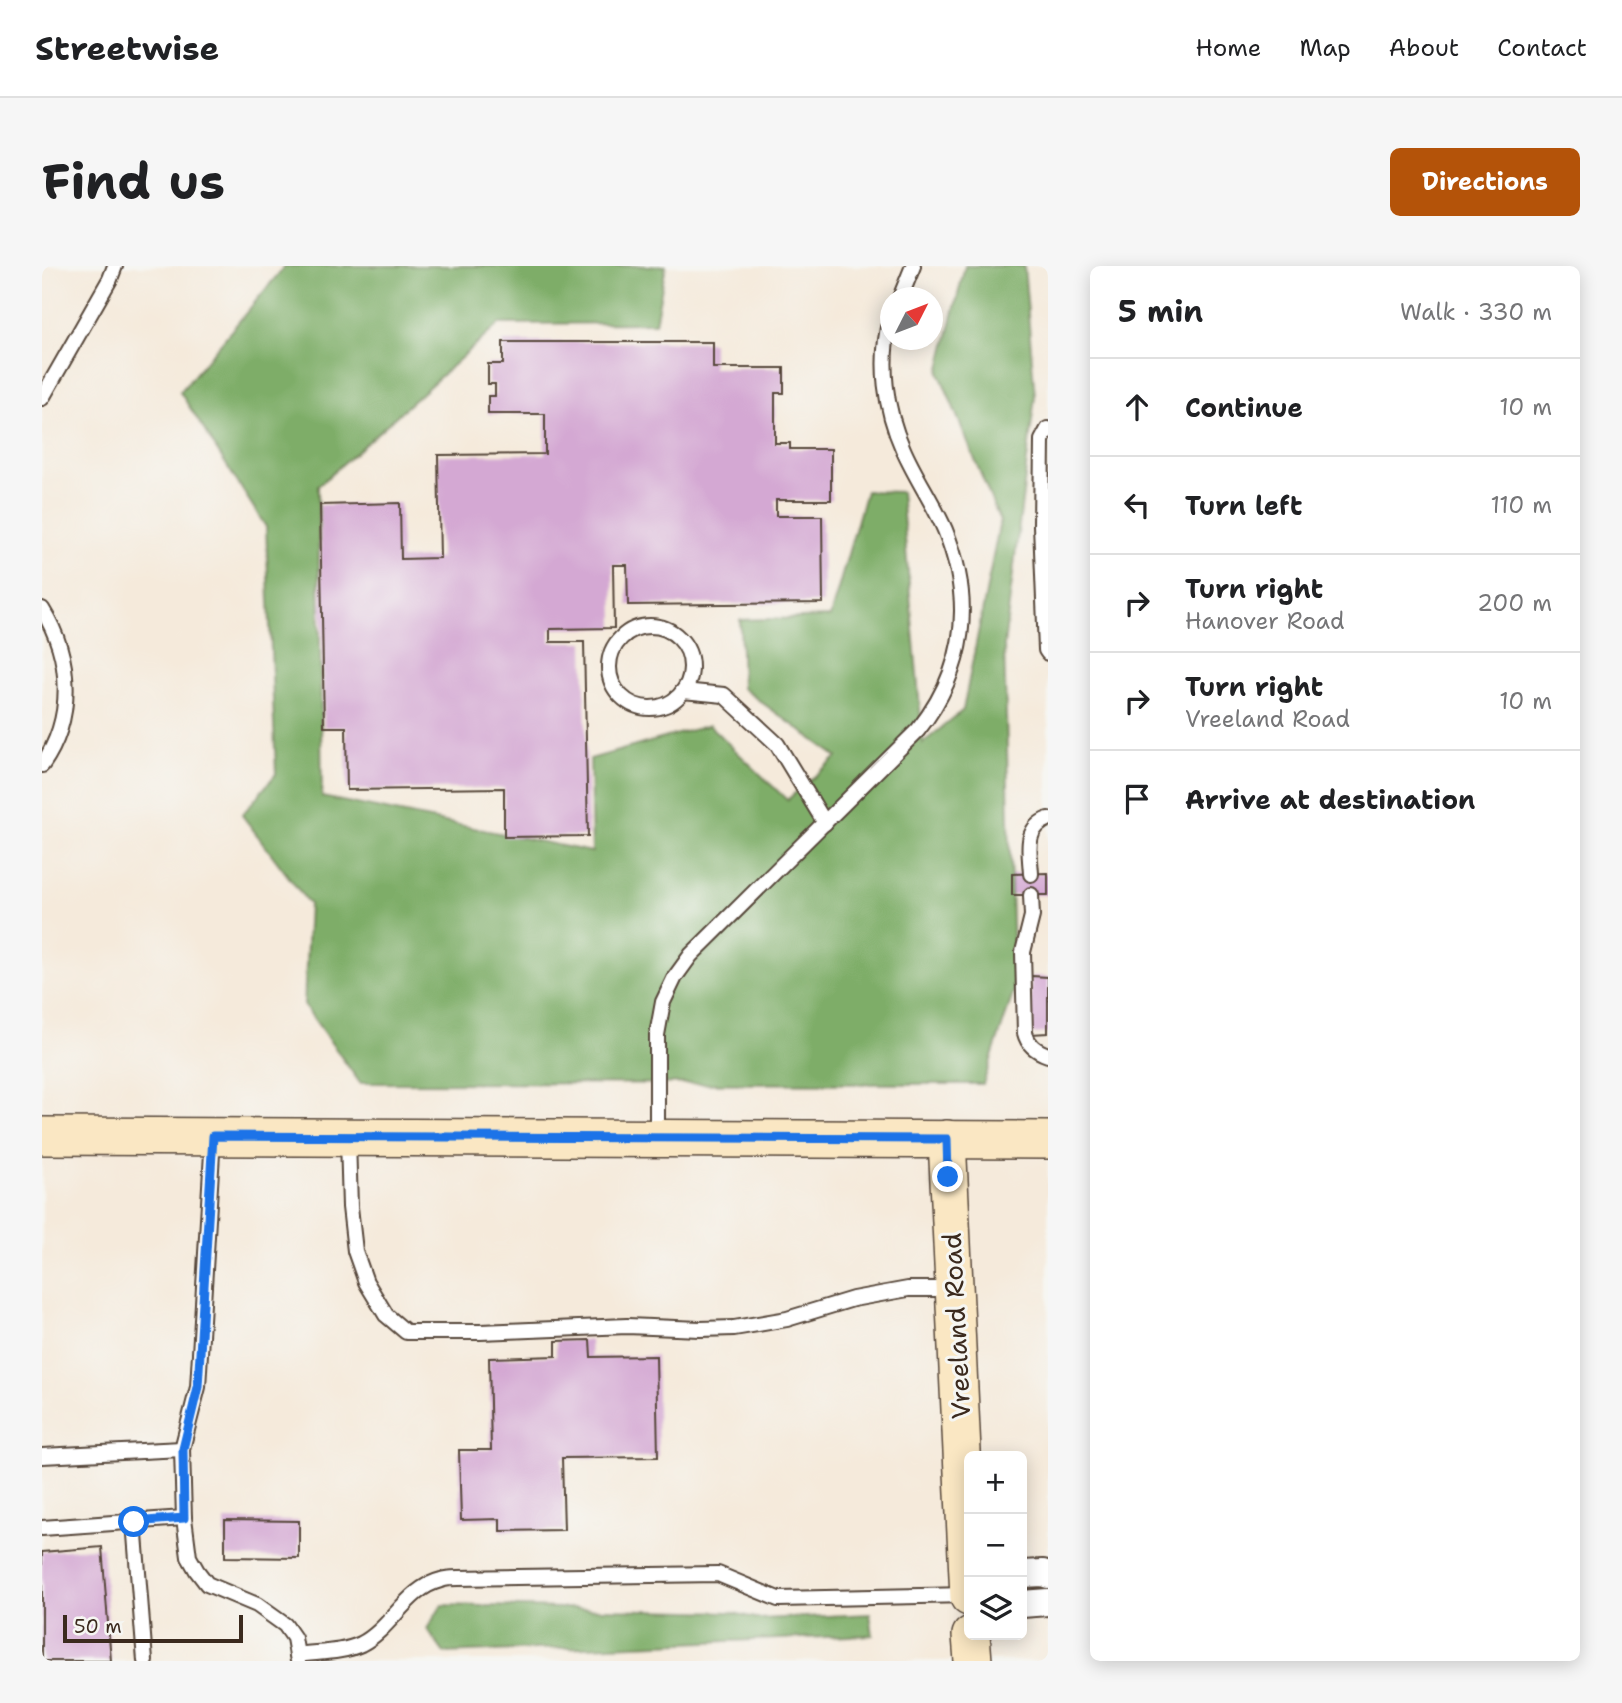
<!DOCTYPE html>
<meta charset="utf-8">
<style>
body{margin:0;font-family:"Shantell Sans",sans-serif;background:#f6f6f6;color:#202124}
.controls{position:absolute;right:21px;bottom:21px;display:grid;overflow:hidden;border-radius:10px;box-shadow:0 4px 18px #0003}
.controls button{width:63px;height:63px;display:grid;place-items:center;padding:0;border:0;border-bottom:2px solid #e0e0e0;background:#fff;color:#202124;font:35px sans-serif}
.compass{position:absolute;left:838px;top:21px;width:63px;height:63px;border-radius:50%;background:#fff;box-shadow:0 4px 18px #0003;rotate:48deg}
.scale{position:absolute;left:21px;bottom:18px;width:180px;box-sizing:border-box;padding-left:7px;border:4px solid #3b2a1e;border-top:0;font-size:19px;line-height:24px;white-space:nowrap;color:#3b2a1e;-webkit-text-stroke:5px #f6f6f2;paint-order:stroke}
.stop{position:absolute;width:21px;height:21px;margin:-16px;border:5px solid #1a73e8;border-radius:50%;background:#fff}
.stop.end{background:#1a73e8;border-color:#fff;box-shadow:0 2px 7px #0008}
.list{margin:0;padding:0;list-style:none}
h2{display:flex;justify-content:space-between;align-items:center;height:91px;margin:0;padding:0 28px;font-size:30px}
h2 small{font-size:23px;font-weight:400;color:#757577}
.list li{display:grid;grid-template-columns:46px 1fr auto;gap:21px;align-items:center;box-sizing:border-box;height:98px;padding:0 28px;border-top:2px solid #e0e0e0}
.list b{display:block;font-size:26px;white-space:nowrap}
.list p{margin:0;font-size:23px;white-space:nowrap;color:#757577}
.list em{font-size:23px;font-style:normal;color:#757577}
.icon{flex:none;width:38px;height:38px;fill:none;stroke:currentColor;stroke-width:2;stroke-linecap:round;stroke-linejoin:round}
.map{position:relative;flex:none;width:1006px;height:1395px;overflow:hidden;border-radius:10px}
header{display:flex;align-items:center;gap:42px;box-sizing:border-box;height:98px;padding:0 35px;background:#fff;border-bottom:2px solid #e0e0e0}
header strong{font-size:33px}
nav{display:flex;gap:38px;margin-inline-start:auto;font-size:24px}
.intro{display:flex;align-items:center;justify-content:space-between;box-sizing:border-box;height:168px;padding:0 42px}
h1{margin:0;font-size:49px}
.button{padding:18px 32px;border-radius:10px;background:#b45309;color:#fff;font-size:24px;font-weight:700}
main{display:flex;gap:42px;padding:0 42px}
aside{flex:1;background:#fff;border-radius:10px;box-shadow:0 4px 18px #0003}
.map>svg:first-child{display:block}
</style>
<header>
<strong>Streetwise</strong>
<nav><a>Home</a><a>Map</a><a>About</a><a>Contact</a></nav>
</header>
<div class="intro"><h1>Find us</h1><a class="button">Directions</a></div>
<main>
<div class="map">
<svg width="1006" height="1395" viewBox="0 0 1006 1395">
<rect width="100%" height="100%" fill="#f6f6f2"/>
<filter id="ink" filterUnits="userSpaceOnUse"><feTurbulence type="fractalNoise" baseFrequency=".0143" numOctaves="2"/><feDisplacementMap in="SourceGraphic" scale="14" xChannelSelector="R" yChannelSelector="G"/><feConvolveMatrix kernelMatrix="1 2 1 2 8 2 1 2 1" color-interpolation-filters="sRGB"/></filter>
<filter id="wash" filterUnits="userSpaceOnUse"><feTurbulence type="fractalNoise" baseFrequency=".00686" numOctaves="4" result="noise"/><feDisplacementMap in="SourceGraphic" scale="28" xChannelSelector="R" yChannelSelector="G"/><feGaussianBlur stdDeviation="1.57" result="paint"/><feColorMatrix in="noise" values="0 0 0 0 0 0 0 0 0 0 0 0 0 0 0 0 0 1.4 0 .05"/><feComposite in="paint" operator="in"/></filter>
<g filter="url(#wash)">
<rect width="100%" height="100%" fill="#f5eadb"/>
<g fill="#7ead67" stroke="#5c6c42" stroke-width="2">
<path d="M243 0H624L613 57 457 58 276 220 280 531 550 586 548 493 667 459 745 534 795 491 700 422 698 354 788 351 824 225 859 226 881 477 921 444 958 255 897 106 923 0H982L993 130 962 380 972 725 941 818 318 817 262 739 267 638 200 549 234 508 224 261 138 126Z"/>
<path d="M400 1339 688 1346 718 1353 828 1348 831 1369 402 1387 385 1363Z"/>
</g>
<g id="blocks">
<g fill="#d4a8d3">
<path d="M461 76H671V102H742V127H733V177H748V183H789V234H734V250H780L781 337 586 339 585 299H571L572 362 508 363V376H542L546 570 462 571V522L305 524 304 461H282L278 239 358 237 359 293 398 292 396 189 503 188V148H446V130H453V118H446V98H461Z"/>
<path d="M1006 607V629H970V608Z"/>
<path d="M989 710 1006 711V767L989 768Z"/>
<path d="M548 1074 549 1091 614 1090 616 1191 520 1192 522 1264 458 1265V1253L419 1254 417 1184H449L447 1092 514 1090V1075Z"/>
<path d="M183 1254 257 1255V1292L183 1291Z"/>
<path d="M60 1281 69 1395H0V1286Z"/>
</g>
</g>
</g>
<g filter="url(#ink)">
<use href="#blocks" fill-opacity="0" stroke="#57473a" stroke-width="2"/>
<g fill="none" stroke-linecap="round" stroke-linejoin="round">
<defs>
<g id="lane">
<path d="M858 32 871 0"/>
<path d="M0 132 68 13 73 0"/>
<path d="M1006 163 1000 174 999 259 1004 384 1006 387"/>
<path d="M0 343C30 391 33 452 0 499"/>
<circle cx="608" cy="401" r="41"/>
<path d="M641 425 682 429 735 478 783 557"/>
<path d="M989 608C988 586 981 563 1006 553"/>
<path d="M989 629 990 650 981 686 983 767C986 779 994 785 1006 789"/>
<path d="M615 870V769L621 736 633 711 649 689 876 464C924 403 932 335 903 264 891 236 873 211 861 183 843 143 837 96 848 53"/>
<path d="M306 873 308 941 313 985 324 1016 344 1049 364 1066H438L585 1060 658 1063 692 1062 745 1053 811 1033 866 1023H912"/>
<path d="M0 1190 140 1183"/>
<path d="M142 1252 147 1291 155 1305 165 1318 215 1339 243 1359 252 1372 256 1395"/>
<path d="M92 1256 103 1395"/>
<path d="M0 1262 142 1252 140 1183 156 1121 171 870"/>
<path d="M255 1389C275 1386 300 1387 319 1378 350 1362 365 1322 399 1314 404 1312 410 1312 416 1312L676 1308 736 1333 926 1329"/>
</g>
<g id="street">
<path d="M980 1308 1001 1307 1006 1309"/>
<path d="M980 1338 1006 1336"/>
</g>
<g id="secondary">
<path d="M0 870 1006 874"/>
<path d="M905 873 927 1331"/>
<path d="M929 1369 931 1395"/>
</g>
</defs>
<use href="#lane" stroke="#57473a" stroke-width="18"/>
<use href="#street" stroke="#57473a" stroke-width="30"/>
<use href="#secondary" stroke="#57473a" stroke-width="40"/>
<use href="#lane" stroke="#fff" stroke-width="14"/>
<use href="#street" stroke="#fff" stroke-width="26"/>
<use href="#secondary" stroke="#fae7c3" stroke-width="37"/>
</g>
</g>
<g fill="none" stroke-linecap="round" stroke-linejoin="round" filter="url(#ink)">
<path stroke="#1a73e8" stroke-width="9" d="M92 1256 142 1252 141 1183 156 1121 171 870 905 873 906 911"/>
</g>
<g text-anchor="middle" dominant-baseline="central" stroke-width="6" stroke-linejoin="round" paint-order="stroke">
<g font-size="26" fill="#3b2a1e" stroke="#f6f6f2">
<text transform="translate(914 1060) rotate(-93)">Vreeland Road</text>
</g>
</g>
</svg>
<div class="controls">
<button>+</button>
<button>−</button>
<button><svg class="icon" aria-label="layers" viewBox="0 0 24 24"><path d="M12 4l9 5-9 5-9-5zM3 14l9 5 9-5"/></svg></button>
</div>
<svg class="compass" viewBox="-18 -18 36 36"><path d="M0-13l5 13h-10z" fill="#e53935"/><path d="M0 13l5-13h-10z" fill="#757577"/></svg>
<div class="scale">50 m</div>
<div class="stop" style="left:92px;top:1256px"></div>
<div class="stop end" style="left:906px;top:911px"></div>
</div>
<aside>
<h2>5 min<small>Walk · 330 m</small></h2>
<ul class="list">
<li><svg class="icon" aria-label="ahead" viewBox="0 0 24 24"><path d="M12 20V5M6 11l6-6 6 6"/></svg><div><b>Continue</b></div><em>10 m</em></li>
<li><svg class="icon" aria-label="left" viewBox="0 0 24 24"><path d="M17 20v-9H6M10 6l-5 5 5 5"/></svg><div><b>Turn left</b></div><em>110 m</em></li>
<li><svg class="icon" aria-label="right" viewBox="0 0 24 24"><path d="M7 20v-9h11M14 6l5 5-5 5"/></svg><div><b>Turn right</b><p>Hanover Road</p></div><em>200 m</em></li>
<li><svg class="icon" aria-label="right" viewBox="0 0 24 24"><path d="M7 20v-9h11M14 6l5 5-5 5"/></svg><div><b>Turn right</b><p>Vreeland Road</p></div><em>10 m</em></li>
<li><svg class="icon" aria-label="arrive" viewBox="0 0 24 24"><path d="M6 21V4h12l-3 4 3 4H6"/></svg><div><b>Arrive at destination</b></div></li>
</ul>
</aside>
</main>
